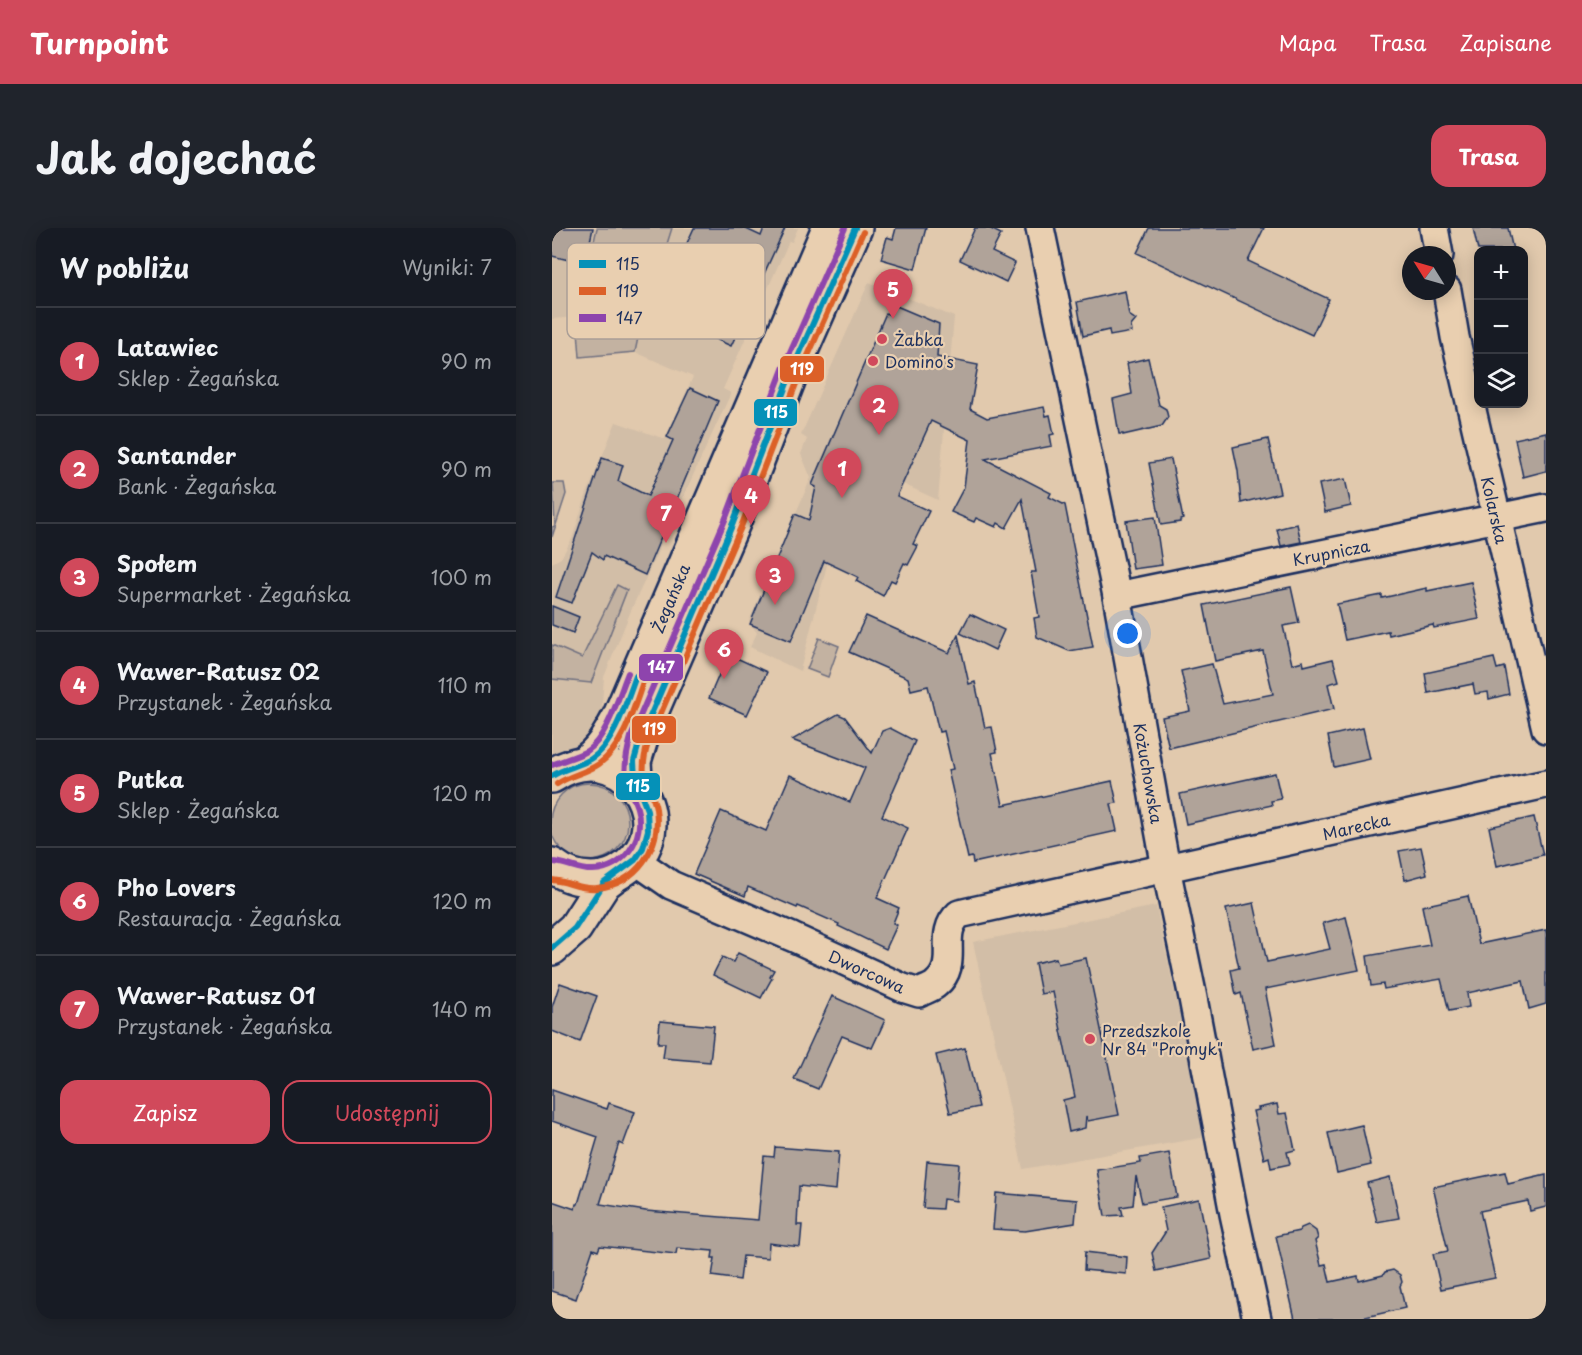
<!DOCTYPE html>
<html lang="pl">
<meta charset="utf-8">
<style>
body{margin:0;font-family:"Playpen Sans",sans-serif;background:#20242c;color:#f1f3f6}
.controls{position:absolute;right:18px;top:18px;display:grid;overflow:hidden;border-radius:12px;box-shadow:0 3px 15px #0003}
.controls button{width:54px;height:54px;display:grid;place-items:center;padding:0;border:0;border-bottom:2px solid #363941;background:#171b24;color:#f1f3f6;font:30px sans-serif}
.compass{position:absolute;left:850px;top:18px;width:54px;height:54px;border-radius:50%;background:#171b24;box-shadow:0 3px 15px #0003;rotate:307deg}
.you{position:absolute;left:576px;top:406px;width:21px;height:21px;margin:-15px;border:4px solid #fff;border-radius:50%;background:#1a73e8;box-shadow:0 0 0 9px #1a73e833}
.badge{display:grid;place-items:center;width:39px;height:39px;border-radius:50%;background:#d1495b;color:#fff;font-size:20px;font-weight:700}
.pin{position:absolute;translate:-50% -50px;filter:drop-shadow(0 2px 3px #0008)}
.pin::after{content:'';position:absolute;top:32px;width:21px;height:18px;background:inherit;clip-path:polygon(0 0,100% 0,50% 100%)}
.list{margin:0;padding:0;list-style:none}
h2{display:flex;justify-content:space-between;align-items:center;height:78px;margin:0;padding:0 24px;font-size:26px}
h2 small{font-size:20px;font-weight:400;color:#9ea1a6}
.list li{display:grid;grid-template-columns:39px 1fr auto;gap:18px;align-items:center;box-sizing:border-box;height:108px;padding:0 24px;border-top:2px solid #363941}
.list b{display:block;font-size:22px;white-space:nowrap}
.list p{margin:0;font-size:20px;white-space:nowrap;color:#9ea1a6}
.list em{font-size:20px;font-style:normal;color:#9ea1a6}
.actions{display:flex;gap:12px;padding:18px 24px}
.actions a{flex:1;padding:14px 0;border:2px solid #d1495b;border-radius:18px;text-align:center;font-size:21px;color:#d1495b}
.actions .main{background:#d1495b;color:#fff}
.icon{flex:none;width:33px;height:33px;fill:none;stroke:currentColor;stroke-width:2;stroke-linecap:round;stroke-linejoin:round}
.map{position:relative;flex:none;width:994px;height:1091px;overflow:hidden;border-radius:18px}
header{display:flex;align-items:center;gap:36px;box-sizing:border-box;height:84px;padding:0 30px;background:#d1495b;color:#fff}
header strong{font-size:28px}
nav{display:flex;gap:33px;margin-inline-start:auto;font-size:21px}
.intro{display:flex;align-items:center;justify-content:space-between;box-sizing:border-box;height:144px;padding:0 36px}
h1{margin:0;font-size:42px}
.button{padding:15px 27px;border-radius:18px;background:#d1495b;color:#fff;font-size:21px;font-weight:700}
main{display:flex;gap:36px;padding:0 36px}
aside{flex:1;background:#171b24;border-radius:18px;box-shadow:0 3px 15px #0003}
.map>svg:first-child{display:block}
</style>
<header>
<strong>Turnpoint</strong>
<nav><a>Mapa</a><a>Trasa</a><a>Zapisane</a></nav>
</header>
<div class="intro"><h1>Jak dojechać</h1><a class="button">Trasa</a></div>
<main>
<aside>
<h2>W pobliżu<small>Wyniki: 7</small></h2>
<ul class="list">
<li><span class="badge">1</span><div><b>Latawiec</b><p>Sklep · Żegańska</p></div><em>90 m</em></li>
<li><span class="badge">2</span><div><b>Santander</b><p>Bank · Żegańska</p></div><em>90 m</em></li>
<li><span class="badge">3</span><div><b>Społem</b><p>Supermarket · Żegańska</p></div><em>100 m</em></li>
<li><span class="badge">4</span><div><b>Wawer-Ratusz 02</b><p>Przystanek · Żegańska</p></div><em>110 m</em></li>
<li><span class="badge">5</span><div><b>Putka</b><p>Sklep · Żegańska</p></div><em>120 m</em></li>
<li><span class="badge">6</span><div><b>Pho Lovers</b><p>Restauracja · Żegańska</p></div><em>120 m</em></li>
<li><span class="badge">7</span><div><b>Wawer-Ratusz 01</b><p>Przystanek · Żegańska</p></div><em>140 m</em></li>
</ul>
<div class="actions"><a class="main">Zapisz</a><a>Udostępnij</a></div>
</aside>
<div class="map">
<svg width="994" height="1091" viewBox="0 0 994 1091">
<rect width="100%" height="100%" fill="#e1c9ad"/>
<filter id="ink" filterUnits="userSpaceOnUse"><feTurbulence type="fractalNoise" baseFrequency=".0167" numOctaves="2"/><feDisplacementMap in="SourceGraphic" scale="12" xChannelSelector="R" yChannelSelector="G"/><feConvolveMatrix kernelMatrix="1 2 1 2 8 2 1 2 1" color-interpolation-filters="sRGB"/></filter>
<g filter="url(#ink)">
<g fill="#d2bea7">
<path d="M0 0H45L25 89 0 91Z"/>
<path d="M120 0H246L240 14 237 13 171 161 179 165 80 380 52 449 49 488 37 511 26 521 0 531V335L9 330 20 311 34 268 64 194 113 211 141 149 83 124 87 105Z"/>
<path d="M317 54 402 89 386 272 329 246 290 278 248 443 198 419 205 405 197 393 259 250 249 226 255 211 249 207Z"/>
<path d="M604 678 654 909 471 941 421 714Z"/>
</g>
<g fill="#c3b2a1" stroke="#6f7080" stroke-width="1.5">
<path d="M45 0H120L87 105 83 124 28 129 25 89Z"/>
<path d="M1 255H12L14 266 0 309V299L3 298Z"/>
<path d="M65 357 75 362 39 455 0 451V417L30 430Z"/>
<path d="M267 410 287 418 276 449 255 441Z"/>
<circle cx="37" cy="594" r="39"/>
</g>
<g fill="#b0a399" stroke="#1b2f5e" stroke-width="1.5">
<path d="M0 0H41L33 36 0 28Z"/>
<path d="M142 0H192L209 8 212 0H233L179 118 103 84Z"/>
<path d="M344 0H374L363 41 329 31 335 9 341 11Z"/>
<path d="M423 0H437L449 6 440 24 463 35 454 54 408 32Z"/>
<path d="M597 0H712L696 33 777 71 760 107 585 25Z"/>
<path d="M921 0H956L961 22H926Z"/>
<path d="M573 63 577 87 584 92 579 98 580 104 558 108 557 102 531 108 525 74Z"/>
<path d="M342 77 387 96 385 129 426 137 418 181 435 190 492 179 494 188 498 187 502 206 498 207 500 218 433 231 499 265 497 269 513 277 541 419 517 423 485 409 482 390 487 389 479 344H484L470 271 454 300 446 295 444 299 424 290 422 294 399 284 412 259 418 212 379 193 345 268 377 283 361 316 366 318 356 337 352 335 343 354 339 352 331 368 304 353 306 349 272 333 239 413 198 396 243 286 257 292 264 259 260 257 334 85 338 87Z"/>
<path d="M596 130 607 177 614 181 616 189 610 198 571 207V206H567L561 171 580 166 575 135Z"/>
<path d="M138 160 166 173 93 347 52 328 51 332 40 324 20 375 4 369 50 230 71 237 66 253 96 268 121 212 115 209Z"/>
<path d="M994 204V243L971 249 963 211Z"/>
<path d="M716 211 728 265 689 275 686 243 681 219Z"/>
<path d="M619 231 631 291 628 292V294L609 297 597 235Z"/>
<path d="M793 251 799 278 773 284 767 256Z"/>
<path d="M603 289 610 337 581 341 574 293Z"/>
<path d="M745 296 749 314 729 318 725 301Z"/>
<path d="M919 354 927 391 882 400 881 397 837 407 836 403 793 412 785 376 830 367V370L875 360V363Z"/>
<path d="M739 359 747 395 731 398 740 436 751 433 752 438 781 431 787 453 776 456 782 481 617 520 610 489 638 483 629 443 660 436 671 476 721 466 711 423 663 433 652 377Z"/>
<path d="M0 378 27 389 21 405 0 397Z"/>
<path d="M418 386 452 402 443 422 408 405Z"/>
<path d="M314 388 397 425 406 407 417 456 423 454 433 500 440 499 445 524 440 525 451 577 560 553 565 575 559 576 565 603 421 635 420 629 416 630 396 542 401 541 392 503 387 504 376 458 359 462 356 450 297 424Z"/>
<path d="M176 426 215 444 195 487 157 470Z"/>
<path d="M942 430 945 441 952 439 957 466 937 471 936 464 923 466 921 456 876 465 873 445Z"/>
<path d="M286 486 293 489 320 525 330 503 338 500 363 513 330 588 356 600 325 670 347 680 341 695 345 697 334 721 286 698 287 696 246 678 245 680 196 659 193 668 142 646 169 583 214 603 238 547 298 574 313 540 240 512Z"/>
<path d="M811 500 818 531 782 539 776 508Z"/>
<path d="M723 545 729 571 719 573 720 577 634 596 628 566Z"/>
<path d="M982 589 991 627 945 638 937 599Z"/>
<path d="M869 619 875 646 853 652 847 623Z"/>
<path d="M916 668 927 716 994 702V776L977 781 971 753 915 765 917 779 897 783 889 751 832 761 831 756 819 758 815 728 878 717 870 678Z"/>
<path d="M702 675 715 734 778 721 771 695 794 689 807 742 713 761 724 816 701 821 689 765 684 767 679 742 687 740 674 681Z"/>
<path d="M186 725 222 742 218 749 220 750 209 770 161 747 170 729 181 734Z"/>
<path d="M504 730 506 736 534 730 567 887 536 893 534 888 533 900 517 904 511 872 523 869 501 764 489 766 483 735Z"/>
<path d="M8 755 45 768 28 814 0 803V779Z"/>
<path d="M280 768 333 792 320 820 290 808 266 861 242 851Z"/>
<path d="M108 793 162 798 158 834 111 830 113 815H106Z"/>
<path d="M413 820 427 879 398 885 384 827Z"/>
<path d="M0 862 55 881 57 875 83 884 71 917 67 915 48 976 94 983 206 992 212 928 222 929 223 919 287 924 284 962 247 958 245 997H250L248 1019 217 1015 216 1030 191 1028 188 1052 160 1048 163 1030H160L161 1023 125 1020 124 1026 48 1018 46 1023 41 1021 24 1071 0 1063V973L23 981 24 976H26L46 909 0 893Z"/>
<path d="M725 876 727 886 735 885 743 922 735 924 738 936 719 940 717 929 712 931 701 883 707 882 706 880Z"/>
<path d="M810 897 819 937 785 945 776 905Z"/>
<path d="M617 925 625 969 590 975 584 948 581 977 569 979 571 987 553 988 545 942 589 935 588 930Z"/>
<path d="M375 933 407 936 404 973 391 971 390 981 371 980Z"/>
<path d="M953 944 956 956 994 947V979L978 983 976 973 928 983 943 1050 889 1061 881 1026 896 1023 881 959Z"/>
<path d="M838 949 847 990 825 994 815 955Z"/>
<path d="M444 965 525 972 523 995 473 1003 441 1001Z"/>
<path d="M647 971 659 1031 604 1043 600 1025 614 1003 609 979Z"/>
<path d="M756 997 764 1003 766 1010 763 1013 769 1037 774 1036 778 1054 806 1048 807 1053 831 1047 833 1044 841 1042 848 1047 850 1054 848 1058 853 1080 805 1091H743L724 1008 747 1003 749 1000Z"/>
<path d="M533 1024 575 1029 574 1046 532 1042Z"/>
</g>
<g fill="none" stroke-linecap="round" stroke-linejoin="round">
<defs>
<g id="street">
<path d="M488 0 565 368 614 640 640 765 682 986 705 1091"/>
<path d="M882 0 887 27"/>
<path d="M895 62 903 109 994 501"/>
<path d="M565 368 994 280"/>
<path d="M83 632 119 657 240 709 351 760 367 765C372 762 380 760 384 756 409 735 384 707 407 686L994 556"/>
</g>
<g id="secondary">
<path d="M33 534C50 523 57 507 67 490L277 0"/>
<path d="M0 548C68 501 131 593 76 638 68 644 62 648 51 650 32 653 15 649 0 637"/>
<path d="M89 564 83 551 82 533 93 498 181 295 239 145 303 0"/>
<path d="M0 720 23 700 52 655 61 648"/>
</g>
</defs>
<use href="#street" stroke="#1b2f5e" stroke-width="32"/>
<use href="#secondary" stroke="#1b2f5e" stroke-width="38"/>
<use href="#street" stroke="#e9cfb0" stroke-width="27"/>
<use href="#secondary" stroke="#e9cfb0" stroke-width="33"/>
<defs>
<g id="bus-1">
<path d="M0 548C12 540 27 538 39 531 62 517 75 472 84 448"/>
<path d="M0 720 23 700 52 655 83 632 91 620 96 602 95 582 83 551 82 533 88 512 181 295 239 145 303 0"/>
</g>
<g id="bus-2">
<path d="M5 556C18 547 34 545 47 536 72 518 82 479 92 451"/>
<path d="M0 652C15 653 29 662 45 660 84 656 110 620 104 581 103 572 98 564 94 556 89 542 92 528 96 515L189 299 247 148 311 4"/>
</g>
<g id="bus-3">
<path d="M0 537C11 532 24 529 35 523 55 510 67 467 76 445"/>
<path d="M0 634C14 634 27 643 41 642 72 641 94 610 85 580 82 570 76 561 74 550 72 536 75 523 79 509L173 292 231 141 293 0"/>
</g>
</defs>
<use href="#bus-1" stroke="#e9cfb0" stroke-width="10"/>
<use href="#bus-2" stroke="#e9cfb0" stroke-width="10"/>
<use href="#bus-3" stroke="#e9cfb0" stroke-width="10"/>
<use href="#bus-1" stroke="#0591b8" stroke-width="6"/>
<use href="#bus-2" stroke="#dc6028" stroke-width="6"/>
<use href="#bus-3" stroke="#8e44ad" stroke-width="6"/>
</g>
</g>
<g fill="#d1495b" stroke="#e9cfb0" stroke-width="2">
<circle cx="330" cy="111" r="6"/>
<circle cx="321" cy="133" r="6"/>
<circle cx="538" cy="811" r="6"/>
</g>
<g text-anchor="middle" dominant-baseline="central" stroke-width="4.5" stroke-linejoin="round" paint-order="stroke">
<g font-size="16" fill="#1b2f5e" stroke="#e9cfb0" text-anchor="start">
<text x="342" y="111">Żabka</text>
<text x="333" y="133">Domino's</text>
<text x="550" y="802">Przedszkole<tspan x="550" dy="18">Nr 84 "Promyk"</tspan></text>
</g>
<g font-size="16" fill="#1b2f5e" stroke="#e9cfb0">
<text transform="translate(943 282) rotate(77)">Kolarska</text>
<text transform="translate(779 324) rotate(-11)">Krupnicza</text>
<text transform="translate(118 370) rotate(-67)">Żegańska</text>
<text transform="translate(597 545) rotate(80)">Kożuchowska</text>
<text transform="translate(804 598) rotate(-13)">Marecka</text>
<text transform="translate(315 743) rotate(24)">Dworcowa</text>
</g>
</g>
<rect x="15" y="15" width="198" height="96" rx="9" fill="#e9cfb0" stroke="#ab9f97" stroke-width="1.5"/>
<rect x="27" y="32" width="27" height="8" fill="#0591b8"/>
<rect x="27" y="59" width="27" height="8" fill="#dc6028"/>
<rect x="27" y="86" width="27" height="8" fill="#8e44ad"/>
<g font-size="16" fill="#1b2f5e">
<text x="64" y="42">115</text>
<text x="64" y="69">119</text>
<text x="64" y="96">147</text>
</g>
<g stroke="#e9cfb0" stroke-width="2">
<rect x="227" y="127" width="46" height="28" rx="6" fill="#dc6028"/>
<rect x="201" y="170" width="45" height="29" rx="6" fill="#0591b8"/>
<rect x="86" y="425" width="46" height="29" rx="6" fill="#8e44ad"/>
<rect x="79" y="487" width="46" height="29" rx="6" fill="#dc6028"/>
<rect x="63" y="544" width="46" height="29" rx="6" fill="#0591b8"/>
</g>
<g font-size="16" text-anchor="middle" font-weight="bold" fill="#fff">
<text x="250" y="147">119</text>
<text x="224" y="190">115</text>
<text x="109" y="445">147</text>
<text x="102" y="507">119</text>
<text x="86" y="564">115</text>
</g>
</svg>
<div class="controls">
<button>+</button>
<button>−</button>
<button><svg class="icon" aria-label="layers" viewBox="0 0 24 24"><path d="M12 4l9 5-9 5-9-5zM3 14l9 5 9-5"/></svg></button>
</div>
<svg class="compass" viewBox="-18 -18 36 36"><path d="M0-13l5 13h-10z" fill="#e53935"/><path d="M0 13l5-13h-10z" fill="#9ea1a6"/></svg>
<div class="you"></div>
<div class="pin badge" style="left:290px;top:270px">1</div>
<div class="pin badge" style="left:327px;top:207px">2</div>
<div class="pin badge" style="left:223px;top:377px">3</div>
<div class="pin badge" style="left:199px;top:297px">4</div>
<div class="pin badge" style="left:341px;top:91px">5</div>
<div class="pin badge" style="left:172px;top:451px">6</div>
<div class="pin badge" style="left:114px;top:315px">7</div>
</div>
</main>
